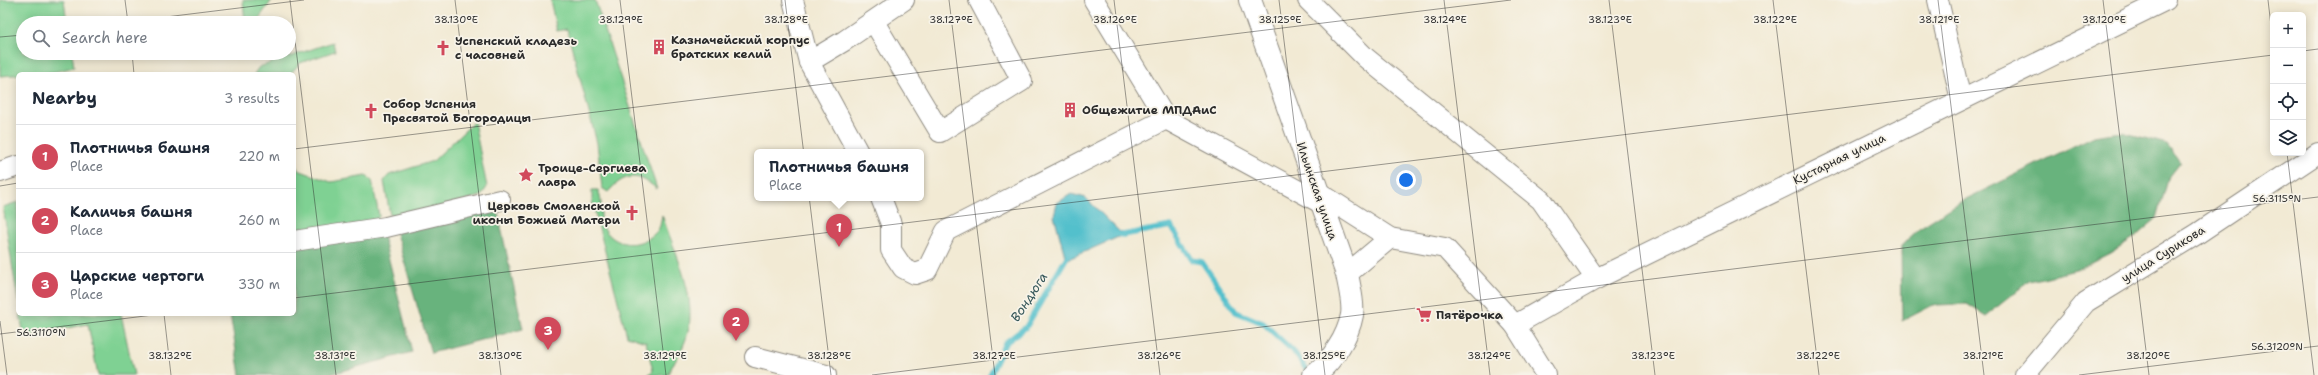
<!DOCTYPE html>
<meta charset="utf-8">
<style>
body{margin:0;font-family:"Shantell Sans",sans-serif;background:#f6f6f7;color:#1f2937}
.controls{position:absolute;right:12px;top:12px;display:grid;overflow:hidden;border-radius:6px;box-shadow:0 2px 10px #0003}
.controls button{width:36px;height:36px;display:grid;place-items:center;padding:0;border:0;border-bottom:1px solid #e0e1e3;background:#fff;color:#1f2937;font:20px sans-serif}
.you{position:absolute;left:1406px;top:180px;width:14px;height:14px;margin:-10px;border:3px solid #fff;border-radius:50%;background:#1a73e8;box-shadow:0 0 0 6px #1a73e833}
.badge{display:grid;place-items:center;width:26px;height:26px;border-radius:50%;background:#d1495b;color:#fff;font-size:13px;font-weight:700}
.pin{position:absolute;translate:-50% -33px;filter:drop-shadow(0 1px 2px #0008)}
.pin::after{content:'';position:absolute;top:21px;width:14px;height:12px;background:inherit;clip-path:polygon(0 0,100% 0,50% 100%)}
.popup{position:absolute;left:754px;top:149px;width:170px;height:52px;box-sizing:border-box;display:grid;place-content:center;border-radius:6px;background:#fff;filter:drop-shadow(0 1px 3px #0005);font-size:13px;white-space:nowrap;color:#747a83}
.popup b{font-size:15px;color:#1f2937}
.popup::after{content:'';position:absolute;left:50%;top:100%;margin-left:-8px;border:8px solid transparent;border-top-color:#fff}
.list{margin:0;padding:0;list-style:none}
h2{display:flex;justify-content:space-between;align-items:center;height:52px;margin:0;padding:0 16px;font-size:17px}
h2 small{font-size:13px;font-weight:400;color:#747a83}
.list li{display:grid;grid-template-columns:26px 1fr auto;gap:12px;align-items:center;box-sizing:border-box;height:64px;padding:0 16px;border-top:1px solid #e0e1e3}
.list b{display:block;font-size:15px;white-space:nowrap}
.list p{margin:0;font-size:13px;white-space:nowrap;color:#747a83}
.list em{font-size:13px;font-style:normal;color:#747a83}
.icon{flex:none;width:22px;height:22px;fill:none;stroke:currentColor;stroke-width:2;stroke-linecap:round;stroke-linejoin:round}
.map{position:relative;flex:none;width:2318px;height:375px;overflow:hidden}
.search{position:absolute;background:#fff;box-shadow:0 2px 10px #0003;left:16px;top:16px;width:280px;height:44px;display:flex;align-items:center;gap:10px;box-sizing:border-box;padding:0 14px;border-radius:22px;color:#747a83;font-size:15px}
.panel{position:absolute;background:#fff;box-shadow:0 2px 10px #0003;left:16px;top:72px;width:280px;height:244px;border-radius:6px}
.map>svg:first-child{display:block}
</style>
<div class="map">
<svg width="2318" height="375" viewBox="0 0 2318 375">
<rect width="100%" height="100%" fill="#f7f3e8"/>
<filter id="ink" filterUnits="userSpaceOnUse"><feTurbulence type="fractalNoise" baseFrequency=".025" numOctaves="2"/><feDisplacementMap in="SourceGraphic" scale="8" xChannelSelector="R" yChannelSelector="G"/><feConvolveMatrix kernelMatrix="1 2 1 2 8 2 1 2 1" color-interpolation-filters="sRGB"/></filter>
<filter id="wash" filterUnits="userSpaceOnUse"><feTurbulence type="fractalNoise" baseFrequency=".012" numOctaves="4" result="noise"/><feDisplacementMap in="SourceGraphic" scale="16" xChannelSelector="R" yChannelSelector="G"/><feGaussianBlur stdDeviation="0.9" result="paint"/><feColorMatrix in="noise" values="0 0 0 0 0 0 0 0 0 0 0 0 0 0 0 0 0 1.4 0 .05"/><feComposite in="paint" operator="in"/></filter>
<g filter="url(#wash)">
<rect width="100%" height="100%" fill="#f2ead4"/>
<g fill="#7fd193" stroke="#557e5f">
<path d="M0 0H64L67 23H23V53H72L74 67 54 72 0 76Z"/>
<path d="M243 0H272L257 21 245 23Z"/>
<path d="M550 0H595L657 189C637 172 625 173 608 192L602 188 597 143 567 29 557 31Z"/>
<path d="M333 42 335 51 300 63 290 74H254L259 67Z"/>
<path d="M474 122 487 187 481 196 395 218 390 215 384 181 389 175 433 161Z"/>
<path d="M294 162 298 170 331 182 366 176 372 180 379 216 376 221 294 234Z"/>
<path d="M592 190H598C604 205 599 215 602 224 612 249 643 249 658 230 661 226 661 219 662 215 673 248 695 291 689 327 686 345 676 360 667 375H648L653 371 646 342 627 336 592 201Z"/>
<path d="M18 202V301L3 207Z"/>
<path d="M20 314H121L134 375H98L88 324 24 336Z"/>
</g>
<g fill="#67b37d" stroke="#496f54">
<path d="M2122 132 2167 144 2180 162 2169 176 2157 218 2135 237 2110 253 2076 270 2029 281 1986 316 1967 304 1933 305 1902 321 1901 246 1921 227 1960 202 2094 136Z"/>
<path d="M496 204 523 329 431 353 395 230Z"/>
<path d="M382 232 412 352 328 375H240L230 314H294V247Z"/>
</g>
<path fill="#53c0cc" stroke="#3f767c" d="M1071 194 1086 198 1123 235 1066 260 1054 215 1057 203Z"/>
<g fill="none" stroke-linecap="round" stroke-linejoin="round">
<g stroke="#53c0cc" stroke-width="5.5">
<path d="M1116 234 1123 235 1171 226 1192 260 1202 262 1236 312 1263 323 1295 353 1309 373"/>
<path d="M990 375 1005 343 1026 327 1068 255"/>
</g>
</g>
</g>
<g filter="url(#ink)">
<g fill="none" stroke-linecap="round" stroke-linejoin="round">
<defs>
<g id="minor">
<path d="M793 0 809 62 858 152"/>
<path d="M1094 0 1166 119 1321 203"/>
<path d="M1308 0 1366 58 1541 200 1596 279"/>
<path d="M1938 0 1961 100"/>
<path d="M874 22 940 132 1022 81 979 0"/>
<path d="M809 62 844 41 904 0"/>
<path d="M0 172 18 166"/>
<path d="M1318 192 1390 238 1445 248 1515 325 1546 375"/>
<path d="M881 198 891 224V250L903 268 915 274 927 270 946 231 1166 119"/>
<path d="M294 241 386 227 500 200"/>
<path d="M1347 274 1390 238"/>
<path d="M1515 325 1596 279 2166 0"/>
<path d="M755 357 826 375"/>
<path d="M2025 375 2086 302 2197 234 2318 153"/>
</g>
<path id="major" d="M1250 0 1347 274C1349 286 1354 303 1352 315 1348 337 1332 361 1314 375"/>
</defs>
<use href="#minor" stroke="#8e8a80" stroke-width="22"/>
<use href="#major" stroke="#8e8a80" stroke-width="24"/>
<use href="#minor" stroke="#fff" stroke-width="20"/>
<use href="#major" stroke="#fff" stroke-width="22"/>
</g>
</g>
<path fill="none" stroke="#2b2b2b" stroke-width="1" stroke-opacity="0.45" d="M125 0 128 23M290 0 336 375M455 0 501 375M620 0 666 375M785 0 831 375M949 0 995 375M1114 0 1160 375M1279 0 1325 375M1444 0 1490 375M1609 0 1655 375M1773 0 1819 375M1938 0 1984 375M2103 0 2149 375M2268 0 2273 43M117 23 304 0M0 37 23 35M2303 51 2318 49M132 53 134 74M294 149 1511 0M2287 153 2314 375M0 186 18 183M294 298 2273 55M164 314 171 375M0 321 7 375M0 334 161 314M872 375 2318 197M2079 375 2318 346"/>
<defs>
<symbol id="building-bare" viewBox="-9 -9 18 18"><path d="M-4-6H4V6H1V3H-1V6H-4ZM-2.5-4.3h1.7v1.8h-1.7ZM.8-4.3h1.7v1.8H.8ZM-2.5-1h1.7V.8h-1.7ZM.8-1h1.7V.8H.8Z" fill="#d1495b" stroke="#f7f3e8" stroke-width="2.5" paint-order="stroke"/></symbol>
<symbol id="church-bare" viewBox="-9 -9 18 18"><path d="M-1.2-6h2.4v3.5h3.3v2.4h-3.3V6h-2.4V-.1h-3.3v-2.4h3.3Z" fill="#d1495b" stroke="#f7f3e8" stroke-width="2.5" paint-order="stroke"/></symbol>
<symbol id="sight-bare" viewBox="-9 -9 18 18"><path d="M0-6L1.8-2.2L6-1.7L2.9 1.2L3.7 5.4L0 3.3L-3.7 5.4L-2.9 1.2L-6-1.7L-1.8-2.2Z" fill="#d1495b" stroke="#f7f3e8" stroke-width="2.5" paint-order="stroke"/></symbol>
<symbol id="supermarket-bare" viewBox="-9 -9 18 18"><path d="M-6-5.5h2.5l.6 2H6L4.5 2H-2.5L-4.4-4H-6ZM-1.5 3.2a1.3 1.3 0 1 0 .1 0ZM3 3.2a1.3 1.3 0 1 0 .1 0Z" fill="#d1495b" stroke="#f7f3e8" stroke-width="2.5" paint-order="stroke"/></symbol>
</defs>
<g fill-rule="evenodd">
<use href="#building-bare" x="648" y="36" width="22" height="22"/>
<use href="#church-bare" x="432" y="37" width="22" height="22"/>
<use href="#building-bare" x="1059" y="99" width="22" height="22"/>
<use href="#church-bare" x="360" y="100" width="22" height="22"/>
<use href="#sight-bare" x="515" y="164" width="22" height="22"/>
<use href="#church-bare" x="621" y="202" width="22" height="22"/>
<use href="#supermarket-bare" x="1413" y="304" width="22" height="22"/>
</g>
<g text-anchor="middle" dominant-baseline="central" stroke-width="3.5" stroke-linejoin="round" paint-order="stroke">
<g font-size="12" font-weight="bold" fill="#2b2b2b" stroke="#f7f3e8" text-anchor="start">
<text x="671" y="40">Казначейский корпус<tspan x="671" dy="14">братских келий</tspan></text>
<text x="455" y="41">Успенский кладезь<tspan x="455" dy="14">с часовней</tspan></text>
<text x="383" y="104">Собор Успения<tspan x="383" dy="14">Пресвятой Богородицы</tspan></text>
<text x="1082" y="110">Общежитие МПДАиС</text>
<text x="538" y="168">Троице-Сергиева<tspan x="538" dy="14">лавра</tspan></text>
<text x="620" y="206" text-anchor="end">Церковь Смоленской<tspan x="620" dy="14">иконы Божией Матери</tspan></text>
<text x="1436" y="315">Пятёрочка</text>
</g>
<g font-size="12" fill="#2b2b2b" stroke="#f7f3e8">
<text transform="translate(1839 159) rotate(-26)">Кустарная улица</text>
<text transform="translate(1317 191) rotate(71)">Ильинская улица</text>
<text transform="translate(2163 254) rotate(-32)">улица Сурикова</text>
</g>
<g font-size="13" font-style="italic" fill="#37585b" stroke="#f7f3e8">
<text transform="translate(1029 297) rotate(-57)">Вондюга</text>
</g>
</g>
<g font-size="10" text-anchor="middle" fill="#2b2b2b" stroke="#f7f3e8" stroke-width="3.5" stroke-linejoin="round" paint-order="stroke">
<text x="456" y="23">38.130°E</text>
<text x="621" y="23">38.129°E</text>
<text x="786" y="23">38.128°E</text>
<text x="951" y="23">38.127°E</text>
<text x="1115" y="23">38.126°E</text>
<text x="1280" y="23">38.125°E</text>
<text x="1445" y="23">38.124°E</text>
<text x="1610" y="23">38.123°E</text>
<text x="1775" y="23">38.122°E</text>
<text x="1939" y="23">38.121°E</text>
<text x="2104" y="23">38.120°E</text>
<text x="2277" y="202">56.3115°N</text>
<text x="41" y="336">56.3110°N</text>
<text x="2277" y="350">56.3120°N</text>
<text x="170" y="359">38.132°E</text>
<text x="335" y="359">38.131°E</text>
<text x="500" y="359">38.130°E</text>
<text x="665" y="359">38.129°E</text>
<text x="829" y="359">38.128°E</text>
<text x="994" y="359">38.127°E</text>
<text x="1159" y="359">38.126°E</text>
<text x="1324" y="359">38.125°E</text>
<text x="1489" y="359">38.124°E</text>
<text x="1653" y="359">38.123°E</text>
<text x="1818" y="359">38.122°E</text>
<text x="1983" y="359">38.121°E</text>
<text x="2148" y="359">38.120°E</text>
</g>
</svg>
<div class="controls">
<button>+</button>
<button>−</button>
<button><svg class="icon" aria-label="locate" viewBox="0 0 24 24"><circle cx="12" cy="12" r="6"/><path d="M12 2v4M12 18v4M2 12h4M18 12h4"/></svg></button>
<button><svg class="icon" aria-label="layers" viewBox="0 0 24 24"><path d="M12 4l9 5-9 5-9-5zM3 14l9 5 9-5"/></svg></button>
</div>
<div class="you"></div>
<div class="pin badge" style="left:839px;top:247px">1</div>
<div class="popup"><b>Плотничья башня</b>Place</div>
<div class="pin badge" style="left:736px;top:341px">2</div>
<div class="pin badge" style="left:548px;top:350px">3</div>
<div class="search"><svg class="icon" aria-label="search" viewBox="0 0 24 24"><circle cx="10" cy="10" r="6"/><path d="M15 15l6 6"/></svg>Search here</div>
<section class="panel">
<h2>Nearby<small>3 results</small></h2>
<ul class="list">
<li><span class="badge">1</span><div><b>Плотничья башня</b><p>Place</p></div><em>220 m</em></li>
<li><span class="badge">2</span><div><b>Каличья башня</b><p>Place</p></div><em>260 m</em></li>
<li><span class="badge">3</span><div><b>Царские чертоги</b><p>Place</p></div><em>330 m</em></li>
</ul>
</section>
</div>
